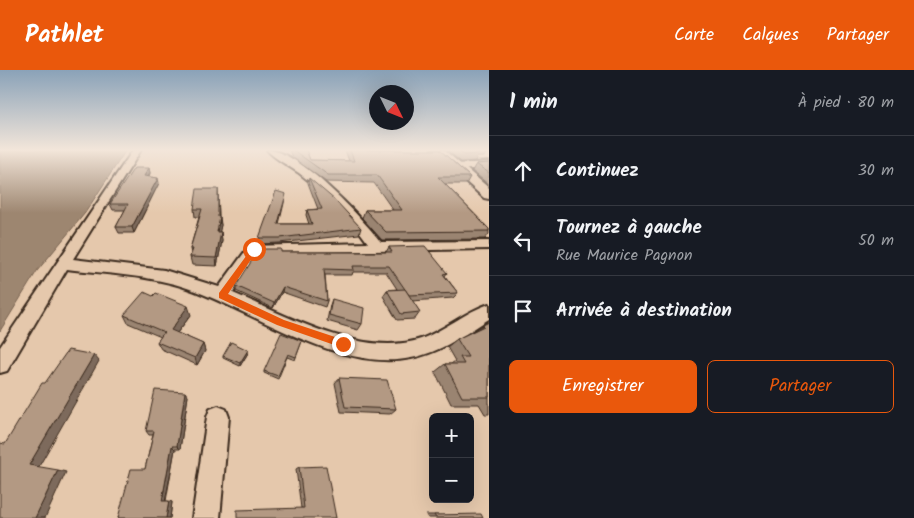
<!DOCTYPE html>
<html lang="fr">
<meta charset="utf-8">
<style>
body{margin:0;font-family:Kalam,sans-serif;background:#20242c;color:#f1f3f6}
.controls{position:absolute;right:15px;bottom:15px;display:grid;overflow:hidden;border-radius:8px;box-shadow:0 5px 20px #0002}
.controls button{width:45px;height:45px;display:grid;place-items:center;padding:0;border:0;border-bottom:1px solid #363941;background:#171b24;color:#f1f3f6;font:25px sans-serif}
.compass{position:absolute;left:369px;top:15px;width:45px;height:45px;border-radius:50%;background:#171b24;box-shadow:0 5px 20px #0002;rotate:133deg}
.stop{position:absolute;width:15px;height:15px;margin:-11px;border:4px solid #ea580c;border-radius:50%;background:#fff}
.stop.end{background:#ea580c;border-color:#fff;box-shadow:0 1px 5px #0008}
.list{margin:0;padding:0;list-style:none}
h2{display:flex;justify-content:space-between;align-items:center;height:65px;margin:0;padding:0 20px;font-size:21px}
h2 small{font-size:16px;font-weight:400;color:#9ea1a6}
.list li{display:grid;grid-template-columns:32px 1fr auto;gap:15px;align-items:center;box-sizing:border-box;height:70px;padding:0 20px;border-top:1px solid #363941}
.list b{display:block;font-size:19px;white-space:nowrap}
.list p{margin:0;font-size:16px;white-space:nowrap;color:#9ea1a6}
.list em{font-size:16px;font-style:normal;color:#9ea1a6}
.actions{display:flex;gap:10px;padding:15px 20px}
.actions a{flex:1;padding:11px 0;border:1px solid #ea580c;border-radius:8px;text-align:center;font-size:18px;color:#ea580c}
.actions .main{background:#ea580c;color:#fff}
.icon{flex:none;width:28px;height:28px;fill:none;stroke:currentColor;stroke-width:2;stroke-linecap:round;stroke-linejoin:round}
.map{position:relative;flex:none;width:489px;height:448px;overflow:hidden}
header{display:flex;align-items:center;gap:30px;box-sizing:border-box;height:70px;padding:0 25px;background:#ea580c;color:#fff}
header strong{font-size:24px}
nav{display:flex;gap:28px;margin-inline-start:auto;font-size:18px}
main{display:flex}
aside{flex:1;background:#171b24}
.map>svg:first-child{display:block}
</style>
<header>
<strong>Pathlet</strong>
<nav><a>Carte</a><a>Calques</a><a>Partager</a></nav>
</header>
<main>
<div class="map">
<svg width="489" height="448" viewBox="0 0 489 448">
<rect width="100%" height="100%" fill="#e5c8ac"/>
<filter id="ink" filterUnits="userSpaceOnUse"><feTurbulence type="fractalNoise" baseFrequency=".02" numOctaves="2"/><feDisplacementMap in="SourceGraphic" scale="10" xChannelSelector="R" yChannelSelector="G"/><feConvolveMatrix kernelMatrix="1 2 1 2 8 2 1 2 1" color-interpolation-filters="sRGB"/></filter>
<g filter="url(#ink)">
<path fill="#9d8670" stroke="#76614f" d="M0 80H126L85 143 37 201 0 261Z"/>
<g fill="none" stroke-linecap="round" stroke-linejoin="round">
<defs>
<g id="minor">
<path d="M133 80H141L73 189 164 200 219 217 249 176 368 173C349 146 325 123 299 103 288 95 276 90 267 80 299 80 361 147 381 172L489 171V179L258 183 233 223C286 245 363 289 421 269 445 260 465 242 489 234V249C465 264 440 283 411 288 341 303 254 242 190 219 151 205 108 204 67 199L7 301 0 303V277Z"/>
<path d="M489 92V98L456 100 451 97 456 94Z"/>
<path d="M218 336 226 339 229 347 220 448H192L207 347 210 339Z"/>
</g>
<path id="major" d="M431 80H444L489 118V129L484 128Z"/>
</defs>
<use href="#minor" stroke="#3b2a1e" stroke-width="4"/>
<use href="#major" stroke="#3b2a1e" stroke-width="4"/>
<use href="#minor" fill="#e5c8ac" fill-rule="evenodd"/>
<use href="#major" fill="#e5c8ac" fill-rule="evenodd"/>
</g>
<g fill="#9a8471" stroke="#3b2a1e">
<path d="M289 80H306L310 90 349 91 345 80H440L470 107 466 114H445L489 159V164L485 169 382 170 362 148 365 140H393L374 113 326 112 292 87Z"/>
<path d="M447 80H488L484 87H477L475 91 461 92Z"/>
<path d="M489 93V115L472 101 476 94Z"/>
<path d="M149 98 150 103 149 107 159 113 134 163H119L116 157 125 140H113L110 134Z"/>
<path d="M309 108 361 158 359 164 279 173 259 174V168L285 129 279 154H309L306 145 307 140 318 139 308 113Z"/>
<path d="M218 119 219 147 221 155 219 162H221L222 171 217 196 192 195 190 187 191 184 190 179 199 147H195L194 139Z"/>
<path d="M389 177 447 203 445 206 458 223 453 228 412 231 420 242 415 249 397 250 383 226 387 220 397 219 386 202H353L352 205H325L327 231 325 237 282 222 273 238 236 221V216L281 182H386Z"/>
<path d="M332 229 362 254 358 260 327 251 330 235Z"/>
<path d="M124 245H191L177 263 203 274 205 281 197 295 161 279 157 272 161 267 128 253Z"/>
<path d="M489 252V344H485L479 334H451L435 302 445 294H451L455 291 447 277 457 269 478 259 483 255Z"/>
<path d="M302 271 295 290 287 287 278 309 264 303V301Z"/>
<path d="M248 280V283L240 296 223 288V286Z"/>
<path d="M339 308 396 339 390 344 341 342 335 313Z"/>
<path d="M188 326 180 379H175L166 431 172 432 170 448H118L145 399 153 365H149L146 361Z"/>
<path d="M299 397 336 448 301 438 296 399Z"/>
<path d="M426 445H434L483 448H428Z"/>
</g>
<g fill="#7d6b5c" stroke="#3b2a1e">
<path d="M149 98 150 103 146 112 144 106Z"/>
<path d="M158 108 159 113 134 163 132 157Z"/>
<path d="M218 119 219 154 220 147 221 155 218 170 217 162Z"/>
<path d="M221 162 222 171 217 196 216 188Z"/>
<path d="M283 217 282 222 273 238 274 233Z"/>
<path d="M188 236 191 245 173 268 171 260Z"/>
<path d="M203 274 205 281 197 295 195 288Z"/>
<path d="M248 280V283L240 296V293Z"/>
<path d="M94 285 99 291 38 398 29 395Z"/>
<path d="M185 322 188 326 180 379 177 376Z"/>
<path d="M172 376 175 379 165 432 162 431Z"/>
<path d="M58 400 66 402 45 448H35Z"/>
<path d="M169 431 172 432 170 448H166Z"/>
</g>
<g fill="#b39983" stroke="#3b2a1e">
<path d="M293 80H306L310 90 354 91 350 80H440L470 107H438L489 159V161L386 162 365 140H402L377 105H328Z"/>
<path d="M459 80H479H474L479 84 465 85Z"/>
<path d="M489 93V103L476 94Z"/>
<path d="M134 98H149L144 106 158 108 132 157H116L128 134H110Z"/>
<path d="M309 108 336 131 361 158 280 168H259L276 121 286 124 278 154H312L307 140 322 139Z"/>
<path d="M197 119H218V147H220L217 162H221L216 188 190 187 193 179H190L202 139H194Z"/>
<path d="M425 176 447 203 443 204 458 223 409 225 389 196H353L354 200 324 199 327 231 283 217 274 233 236 216 259 179H281V182H392L389 177Z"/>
<path d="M405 219 420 242 401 244 387 220Z"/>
<path d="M144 222 153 226 156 223 188 236 171 260 203 274 195 288 157 272 164 262 124 245Z"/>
<path d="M332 229 364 238 362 254 329 245Z"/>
<path d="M489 252V327H462L445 294H464L460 287H468L457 269 484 256 483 255Z"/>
<path d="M281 263 302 271 296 287 288 284 278 306 264 301Z"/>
<path d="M231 272 248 280 240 293 223 286Z"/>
<path d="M68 280 94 285 29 395 58 400 35 448H0V373L5 374 42 313H45Z"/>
<path d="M339 308 387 310 396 339 345 337Z"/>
<path d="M155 320 185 322 177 376H172L162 431H169L166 448H118L131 399H145L154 361H146Z"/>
<path d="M326 396 336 448H237V440L304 438 299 397Z"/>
<path d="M481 444 483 448H436L434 445Z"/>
</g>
</g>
<linearGradient id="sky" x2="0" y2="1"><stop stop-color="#8aa2b8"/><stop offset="0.56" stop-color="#f3e6da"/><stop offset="1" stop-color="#f3e6da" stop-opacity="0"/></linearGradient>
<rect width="489" height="143" fill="url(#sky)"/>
<path fill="#ea580c" d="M254 177 258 179 228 224 284 250 347 271V277L343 278 277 255 219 228V223L252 178Z"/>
</svg>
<div class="controls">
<button>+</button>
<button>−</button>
</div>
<svg class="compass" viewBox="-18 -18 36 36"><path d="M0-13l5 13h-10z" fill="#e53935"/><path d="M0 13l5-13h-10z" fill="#9ea1a6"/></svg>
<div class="stop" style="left:254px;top:179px"></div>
<div class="stop end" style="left:343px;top:274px"></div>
</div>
<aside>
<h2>1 min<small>À pied · 80 m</small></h2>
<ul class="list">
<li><svg class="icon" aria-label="ahead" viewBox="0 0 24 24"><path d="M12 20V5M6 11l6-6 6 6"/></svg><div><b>Continuez</b></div><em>30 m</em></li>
<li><svg class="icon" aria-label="left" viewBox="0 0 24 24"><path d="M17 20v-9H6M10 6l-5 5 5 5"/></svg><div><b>Tournez à gauche</b><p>Rue Maurice Pagnon</p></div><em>50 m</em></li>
<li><svg class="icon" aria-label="arrive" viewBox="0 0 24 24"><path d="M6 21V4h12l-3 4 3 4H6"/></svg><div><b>Arrivée à destination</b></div></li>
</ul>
<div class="actions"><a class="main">Enregistrer</a><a>Partager</a></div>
</aside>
</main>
